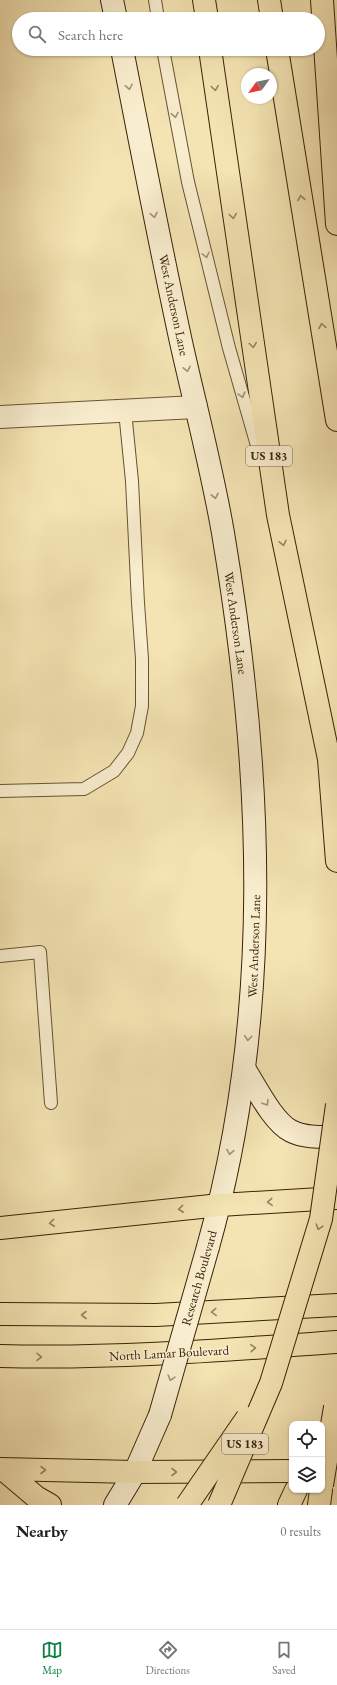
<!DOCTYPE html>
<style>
body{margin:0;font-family:"EB Garamond",serif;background:#f2f2f2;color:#222}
.controls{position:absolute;right:12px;bottom:12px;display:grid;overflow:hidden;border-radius:8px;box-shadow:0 1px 3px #0004}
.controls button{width:36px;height:36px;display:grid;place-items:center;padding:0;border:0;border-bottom:1px solid #e0e0e0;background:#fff;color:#222;font:20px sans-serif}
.compass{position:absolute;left:241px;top:68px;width:36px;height:36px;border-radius:50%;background:#fff;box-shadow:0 1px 3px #0004;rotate:237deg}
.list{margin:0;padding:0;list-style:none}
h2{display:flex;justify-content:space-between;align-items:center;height:52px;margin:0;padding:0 16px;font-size:17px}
h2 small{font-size:13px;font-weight:400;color:#767676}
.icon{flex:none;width:22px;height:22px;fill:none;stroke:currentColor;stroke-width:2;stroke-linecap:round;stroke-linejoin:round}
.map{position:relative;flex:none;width:337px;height:1505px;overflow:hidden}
.search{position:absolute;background:#fff;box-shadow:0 1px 3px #0004;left:12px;right:12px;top:12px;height:44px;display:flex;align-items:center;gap:10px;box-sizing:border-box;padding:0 14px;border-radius:22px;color:#767676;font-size:15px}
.sheet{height:124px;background:#fff}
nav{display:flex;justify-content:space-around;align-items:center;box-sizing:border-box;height:56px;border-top:1px solid #e0e0e0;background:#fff;font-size:11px;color:#767676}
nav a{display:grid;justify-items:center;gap:2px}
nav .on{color:#0b8043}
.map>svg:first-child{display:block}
</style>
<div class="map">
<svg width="337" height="1505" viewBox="0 0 337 1505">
<rect width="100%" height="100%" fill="#f4e4b3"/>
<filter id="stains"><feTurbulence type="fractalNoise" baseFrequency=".005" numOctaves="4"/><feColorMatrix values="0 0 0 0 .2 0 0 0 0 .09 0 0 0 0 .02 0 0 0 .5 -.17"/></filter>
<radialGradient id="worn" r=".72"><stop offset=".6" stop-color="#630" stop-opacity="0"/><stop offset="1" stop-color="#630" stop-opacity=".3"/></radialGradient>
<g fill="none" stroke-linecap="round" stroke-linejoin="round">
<defs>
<g id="service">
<path d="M155 0 158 19"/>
<path d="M163 49 188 182 229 348 260 456"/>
<path d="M0 791 84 789 114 771 128 753 137 733 142 706V659L138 603 132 481 125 411"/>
<path d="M0 956 40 952 51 1103"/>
</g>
<path id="minor" d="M0 417 196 407"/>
<g id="secondary">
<path d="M112 0 116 19"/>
<path d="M122 49C141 147 160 245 181 342 195 405 212 469 223 533 263 771 274 1012 208 1247"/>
<path d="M245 1070C256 1087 273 1122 291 1131 305 1138 322 1137 337 1137"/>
<path d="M115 1505 135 1472 160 1415"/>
</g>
<g id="primary">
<path d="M0 1228 220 1205 337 1198"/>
<path d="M0 1314 156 1315 337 1305"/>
<path d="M0 1356C113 1359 225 1350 337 1342"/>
<path d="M0 1469 135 1472 292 1471"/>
<path d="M4 1470 36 1497 50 1505"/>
</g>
<g id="motorway">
<path d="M204 0 207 19"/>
<path d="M269 0 272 19"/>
<path d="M322 0 337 224"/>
<path d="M210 49 278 515 329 759 337 861"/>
<path d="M277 49 337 420"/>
<path d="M289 1505 296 1490"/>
<path d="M319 1505 321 1490"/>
</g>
</defs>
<use href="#service" stroke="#685234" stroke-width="14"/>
<use href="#minor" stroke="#685234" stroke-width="24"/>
<use href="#secondary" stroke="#3a2209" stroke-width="24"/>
<use href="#primary" stroke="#3a2209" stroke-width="24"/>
<use href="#motorway" stroke="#3a2209" stroke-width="24"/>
<use href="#service" stroke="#f8edce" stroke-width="12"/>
<use href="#minor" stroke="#f8edce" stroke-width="22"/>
<use href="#secondary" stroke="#f8edce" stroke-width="22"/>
<use href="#primary" stroke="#f4e4b3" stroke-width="22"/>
<use href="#motorway" stroke="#f4e4b3" stroke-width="22"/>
<defs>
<path id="secondary-bridge" d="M160 1415 208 1247"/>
<g id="motorway-bridge">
<path d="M322 1485 335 1407"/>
<path d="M187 1505 247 1418"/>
<path d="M219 1505 271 1383 321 1219 337 1105"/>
</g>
</defs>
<use href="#secondary-bridge" stroke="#3a2209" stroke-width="24" stroke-linecap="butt"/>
<use href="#motorway-bridge" stroke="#3a2209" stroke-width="24" stroke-linecap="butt"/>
<use href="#secondary-bridge" stroke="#f8edce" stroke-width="22"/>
<use href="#motorway-bridge" stroke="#f4e4b3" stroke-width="22"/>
</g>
<defs><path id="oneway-chevron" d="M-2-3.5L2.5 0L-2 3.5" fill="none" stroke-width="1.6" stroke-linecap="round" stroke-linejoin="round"/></defs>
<g stroke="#a29275">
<use href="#oneway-chevron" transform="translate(129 87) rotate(79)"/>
<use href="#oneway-chevron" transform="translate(175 115) rotate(79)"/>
<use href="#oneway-chevron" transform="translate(154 215) rotate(79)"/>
<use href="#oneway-chevron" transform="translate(206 255) rotate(76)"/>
<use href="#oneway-chevron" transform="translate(187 369) rotate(78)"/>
<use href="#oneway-chevron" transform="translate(242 395) rotate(74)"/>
<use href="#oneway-chevron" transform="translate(215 496) rotate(78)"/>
<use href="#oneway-chevron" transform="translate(248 1038) rotate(96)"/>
<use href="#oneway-chevron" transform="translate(266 1103) rotate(58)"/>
<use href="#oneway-chevron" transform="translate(230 1152) rotate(101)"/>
<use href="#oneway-chevron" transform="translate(171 1378) rotate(106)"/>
</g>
<g stroke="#97835e">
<use href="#oneway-chevron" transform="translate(215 88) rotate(82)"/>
<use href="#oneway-chevron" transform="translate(301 198) rotate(-99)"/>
<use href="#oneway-chevron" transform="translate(233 216) rotate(82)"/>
<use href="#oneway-chevron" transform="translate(322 326) rotate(-99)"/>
<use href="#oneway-chevron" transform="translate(253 345) rotate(82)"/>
<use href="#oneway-chevron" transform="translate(283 543) rotate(78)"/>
<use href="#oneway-chevron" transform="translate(270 1202) rotate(177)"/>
<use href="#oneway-chevron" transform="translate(181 1209) rotate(174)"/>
<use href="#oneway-chevron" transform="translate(52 1223) rotate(174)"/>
<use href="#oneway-chevron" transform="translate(319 1227) rotate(107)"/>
<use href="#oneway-chevron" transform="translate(214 1312) rotate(177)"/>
<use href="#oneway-chevron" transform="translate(84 1315) rotate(-180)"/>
<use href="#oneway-chevron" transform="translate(253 1348) rotate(-4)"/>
<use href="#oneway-chevron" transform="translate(39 1357) rotate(1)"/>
<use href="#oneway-chevron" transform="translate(43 1470)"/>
<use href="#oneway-chevron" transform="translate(174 1472)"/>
</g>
<g text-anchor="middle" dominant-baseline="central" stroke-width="3" stroke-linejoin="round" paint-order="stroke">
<g fill="#f8edce" stroke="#735f44" stroke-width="1">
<rect x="246" y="446" width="46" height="20" rx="3"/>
<rect x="222" y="1434" width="46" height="20" rx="3"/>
</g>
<g font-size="12" font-weight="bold" fill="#3a2209">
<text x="269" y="456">US 183</text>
<text x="245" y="1444">US 183</text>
</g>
<g font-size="13" fill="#3a2209" stroke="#f8edce">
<text transform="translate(174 305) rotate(78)">West Anderson Lane</text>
<text transform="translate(236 623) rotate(82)">West Anderson Lane</text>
<text transform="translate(254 946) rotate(-88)">West Anderson Lane</text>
<text transform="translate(199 1278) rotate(-74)">Research Boulevard</text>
<text transform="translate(169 1353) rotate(-3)">North Lamar Boulevard</text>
</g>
</g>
<rect width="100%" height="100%" filter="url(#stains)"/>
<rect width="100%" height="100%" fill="url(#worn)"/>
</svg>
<div class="controls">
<button><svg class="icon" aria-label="locate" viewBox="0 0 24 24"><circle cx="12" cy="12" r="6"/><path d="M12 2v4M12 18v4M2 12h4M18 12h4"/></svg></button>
<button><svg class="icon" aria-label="layers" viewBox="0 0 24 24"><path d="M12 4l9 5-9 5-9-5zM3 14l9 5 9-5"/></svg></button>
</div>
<svg class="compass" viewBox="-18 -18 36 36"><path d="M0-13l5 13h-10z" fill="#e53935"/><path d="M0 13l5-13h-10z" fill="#767676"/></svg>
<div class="search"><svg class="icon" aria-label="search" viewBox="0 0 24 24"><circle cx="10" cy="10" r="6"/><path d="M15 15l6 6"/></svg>Search here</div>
</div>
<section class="sheet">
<h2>Nearby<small>0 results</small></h2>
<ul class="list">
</ul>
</section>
<nav>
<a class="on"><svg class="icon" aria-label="map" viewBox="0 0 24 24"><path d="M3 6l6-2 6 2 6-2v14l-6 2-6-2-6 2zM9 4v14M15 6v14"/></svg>Map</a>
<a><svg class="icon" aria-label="directions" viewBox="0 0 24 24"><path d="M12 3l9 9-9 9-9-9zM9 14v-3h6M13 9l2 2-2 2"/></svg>Directions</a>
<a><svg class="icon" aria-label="saved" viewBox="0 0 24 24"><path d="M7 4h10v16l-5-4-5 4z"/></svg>Saved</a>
</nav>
